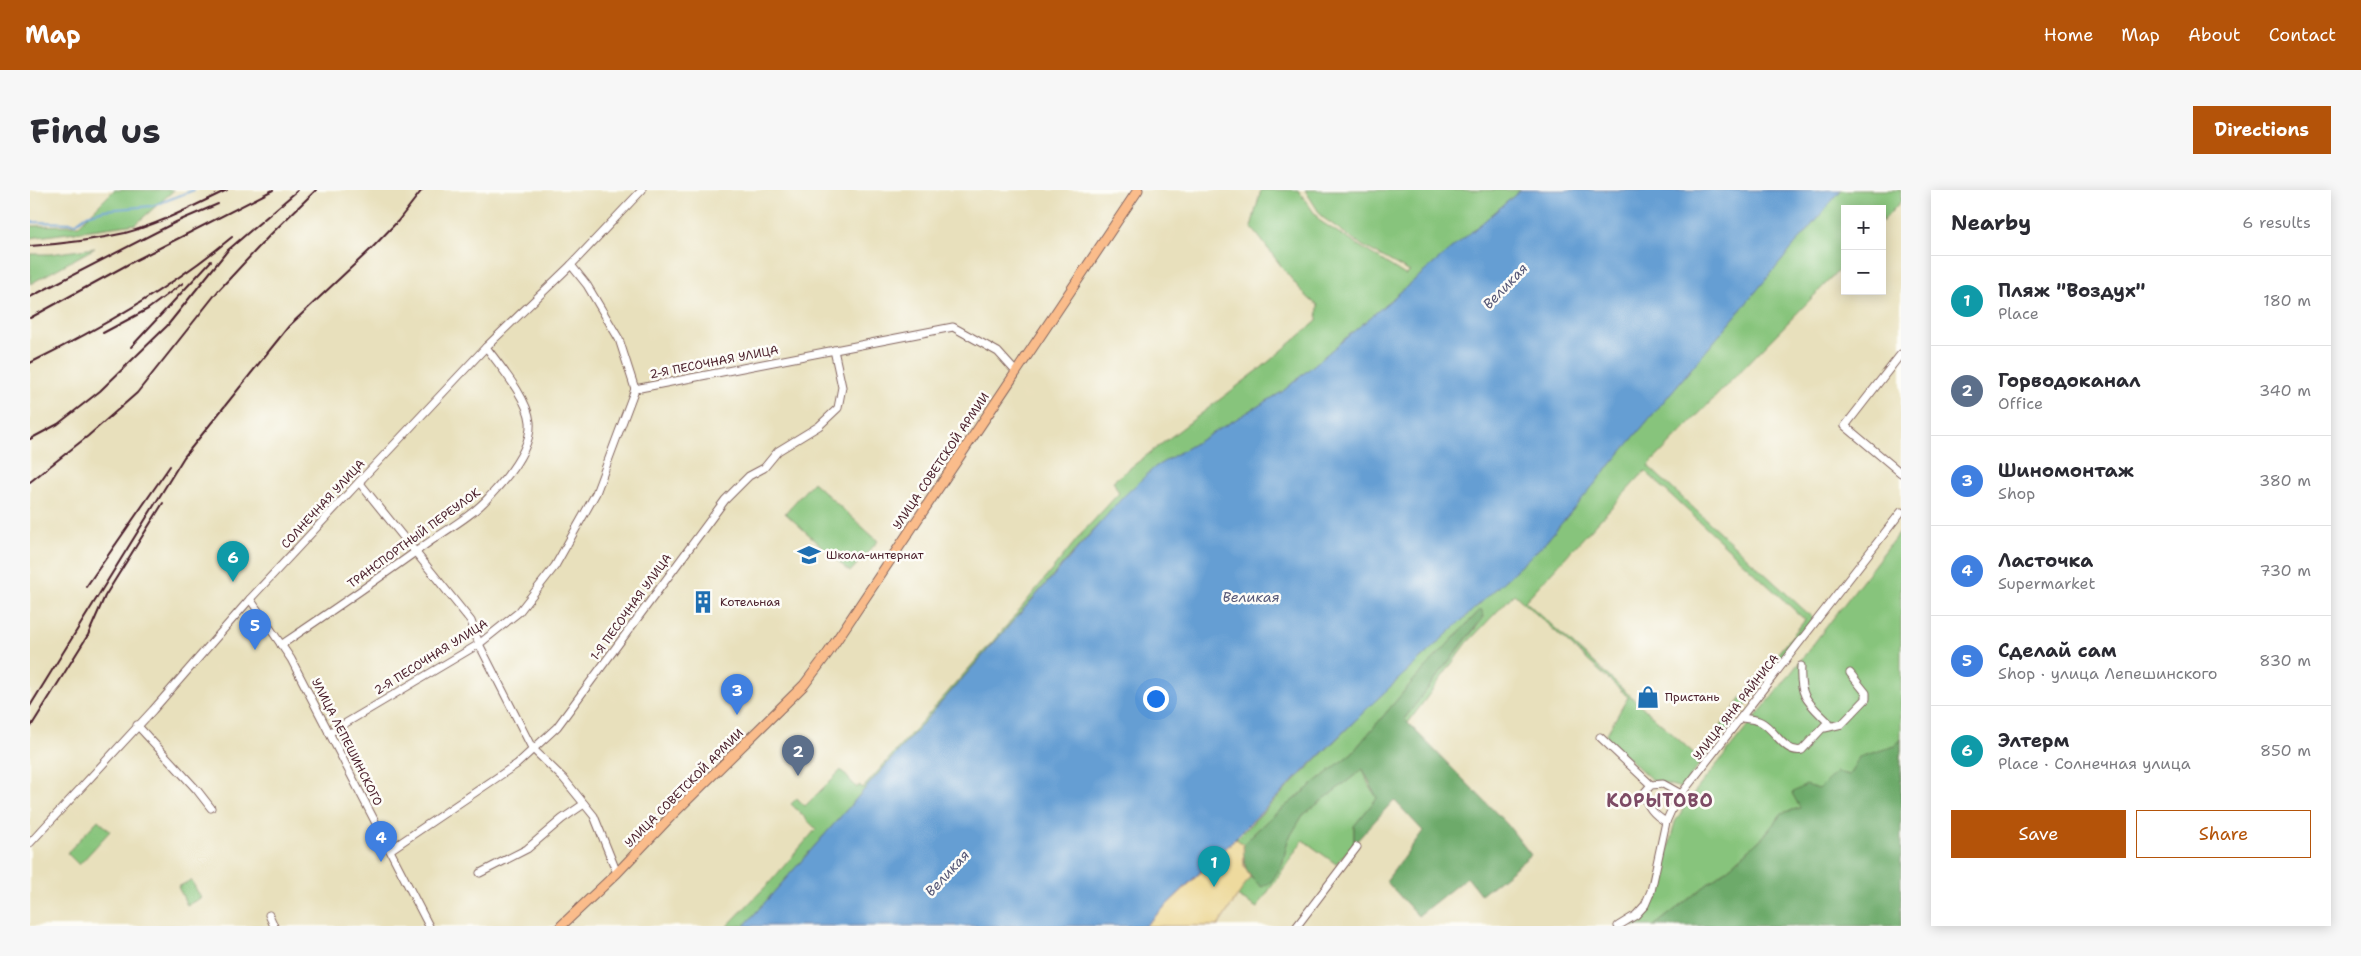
<!DOCTYPE html>
<meta charset="utf-8">
<style>
body{margin:0;font-family:"Shantell Sans",sans-serif;background:#f7f7f7;color:#2b2b33}
.controls{position:absolute;right:15px;top:15px;display:grid;overflow:hidden;border-radius:0px;box-shadow:0 2px 12px #0003}
.controls button{width:45px;height:45px;display:grid;place-items:center;padding:0;border:0;border-bottom:1px solid #e1e1e2;background:#fff;color:#2b2b33;font:25px sans-serif}
.you{position:absolute;left:1125px;top:508px;width:18px;height:18px;margin:-12px;border:4px solid #fff;border-radius:50%;background:#1a73e8;box-shadow:0 0 0 8px #1a73e833}
.badge{display:grid;place-items:center;width:32px;height:32px;border-radius:50%;background:#b45309;color:#fff;font-size:16px;font-weight:700}
.pin{position:absolute;translate:-50% -41px;filter:drop-shadow(0 1px 2px #0008)}
.pin::after{content:'';position:absolute;top:26px;width:18px;height:15px;background:inherit;clip-path:polygon(0 0,100% 0,50% 100%)}
.list{margin:0;padding:0;list-style:none}
h2{display:flex;justify-content:space-between;align-items:center;height:65px;margin:0;padding:0 20px;font-size:21px}
h2 small{font-size:16px;font-weight:400;color:#7c7c81}
.list li{display:grid;grid-template-columns:32px 1fr auto;gap:15px;align-items:center;box-sizing:border-box;height:90px;padding:0 20px;border-top:1px solid #e1e1e2}
.list b{display:block;font-size:19px;white-space:nowrap}
.list p{margin:0;font-size:16px;white-space:nowrap;color:#7c7c81}
.list em{font-size:16px;font-style:normal;color:#7c7c81}
.actions{display:flex;gap:10px;padding:15px 20px}
.actions a{flex:1;padding:11px 0;border:1px solid #b45309;border-radius:0px;text-align:center;font-size:18px;color:#b45309}
.actions .main{background:#b45309;color:#fff}
.map{position:relative;flex:none;width:1871px;height:736px;overflow:hidden;border-radius:0px}
header{display:flex;align-items:center;gap:30px;box-sizing:border-box;height:70px;padding:0 25px;background:#b45309;color:#fff}
header strong{font-size:24px}
nav{display:flex;gap:28px;margin-inline-start:auto;font-size:18px}
.intro{display:flex;align-items:center;justify-content:space-between;box-sizing:border-box;height:120px;padding:0 30px}
h1{margin:0;font-size:35px}
.button{padding:12px 22px;border-radius:0px;background:#b45309;color:#fff;font-size:18px;font-weight:700}
main{display:flex;gap:30px;padding:0 30px}
aside{flex:1;background:#fff;border-radius:0px;box-shadow:0 2px 12px #0003}
.map>svg:first-child{display:block}
</style>
<header>
<strong>Map</strong>
<nav><a>Home</a><a>Map</a><a>About</a><a>Contact</a></nav>
</header>
<div class="intro"><h1>Find us</h1><a class="button">Directions</a></div>
<main>
<div class="map">
<svg width="1871" height="736" viewBox="0 0 1871 736">
<rect width="100%" height="100%" fill="#fdfcf7"/>
<filter id="ink" filterUnits="userSpaceOnUse"><feTurbulence type="fractalNoise" baseFrequency=".02" numOctaves="2"/><feDisplacementMap in="SourceGraphic" scale="10" xChannelSelector="R" yChannelSelector="G"/><feConvolveMatrix kernelMatrix="1 2 1 2 8 2 1 2 1" color-interpolation-filters="sRGB"/></filter>
<filter id="wash" filterUnits="userSpaceOnUse"><feTurbulence type="fractalNoise" baseFrequency=".0096" numOctaves="4" result="noise"/><feDisplacementMap in="SourceGraphic" scale="20" xChannelSelector="R" yChannelSelector="G"/><feGaussianBlur stdDeviation="1.12" result="paint"/><feColorMatrix in="noise" values="0 0 0 0 0 0 0 0 0 0 0 0 0 0 0 0 0 1.4 0 .05"/><feComposite in="paint" operator="in"/></filter>
<g filter="url(#wash)">
<rect width="100%" height="100%" fill="#e8e0bc"/>
<g fill="#87c47b" stroke="#687253" fill-rule="evenodd">
<path d="M84 0H144L106 34 0 48V36L49 35Z"/>
<path d="M1231 0H1268L1290 31 1375 85 1380 82 1333 56 1292 27 1275 0H1491L1252 202 1125 277 1064 339 714 736H697L741 691 786 639 761 614 767 608 775 616 811 580 827 598 829 595 833 598 978 434 1052 343 1089 303 1083 291 1231 178 1287 131 1288 115C1271 107 1236 54 1221 37Z"/>
<path d="M1811 0H1871V11L1852 32V19H1815V74L1618 276 1784 429 1651 598 1622 590 1575 547 1598 507 1484 404 1437 453 1378 533 1374 529 1454 427 1451 419 1382 492 1322 563 1238 630 1213 654 1206 649 1344 512 1515 353ZM1615 281 1775 430 1720 497 1668 567 1495 411Z"/>
<path d="M65 58 0 94V64H20Z"/>
<path d="M783 292 848 351 820 382 755 323Z"/>
<path d="M1871 340V570L1822 596 1863 557 1830 567 1819 585 1806 582 1789 599 1762 603 1771 618 1752 623 1734 646 1702 675 1624 736H1602L1612 727 1627 705 1645 632 1662 605 1754 492Z"/>
<path d="M1333 579 1338 593 1347 608 1324 636V654L1306 674 1273 650 1227 718 1207 706 1220 687 1232 697 1252 675 1258 650 1273 625Z"/>
<path d="M68 630 80 641 49 675 37 663Z"/>
<path d="M161 690 171 708 157 715 148 697Z"/>
</g>
<g fill="#6daa6b" stroke="#5c644b">
<path d="M1451 419 1454 426 1374 529 1477 634 1501 665 1451 705 1437 687 1388 726 1356 691 1393 641 1364 610 1324 654V636L1347 608 1333 579 1273 625 1258 650 1252 675 1241 692 1232 697C1214 683 1214 676 1213 654L1238 630 1322 563 1382 492Z"/>
<path d="M1871 549V736H1624L1702 675 1734 646 1752 623 1770 618 1762 603 1776 595 1789 599 1806 582 1819 585 1829 567 1865 556Z"/>
</g>
<path fill="#eeda9e" stroke="#9c7c64" d="M1206 649 1213 654 1214 676 1220 687 1188 736H1115Z"/>
<path fill="#659ed3" stroke="#585e7f" d="M1491 0H1811L1515 353 1344 512 1115 736H714L1093 307 1125 277 1252 202Z"/>
<g fill="none" stroke-linecap="round" stroke-linejoin="round">
<path stroke="#659ed3" stroke-width="2" d="M0 32 46 33 57 25 74 20 122 16 164 0"/>
</g>
</g>
<g filter="url(#ink)">
<g fill="none" stroke-linecap="round" stroke-linejoin="round">
<defs>
<g id="minor">
<path d="M541 75 557 95 589 149 605 199"/>
<path d="M1871 164 1815 236 1871 283"/>
<path d="M605 199 923 137 968 162 986 182"/>
<path d="M329 292 441 431 449 454 502 558 534 589 564 626 587 683"/>
<path d="M220 409 261 469 399 736"/>
<path d="M251 455C300 422 348 389 395 355 416 340 442 326 459 307 476 289 502 259 500 232 498 209 470 176 456 157"/>
<path d="M1712 528C1718 529 1726 529 1731 532 1745 539 1754 564 1772 560L1798 532C1778 512 1769 507 1771 476"/>
<path d="M107 535 167 600 181 618"/>
<path d="M1795 538 1812 534 1836 509V503L1820 483"/>
<path d="M299 543 449 454 489 422 525 376 566 303 605 199"/>
<path d="M1570 547 1621 595"/>
<path d="M1636 632C1623 624 1618 618 1614 603L1621 595 1633 594 1651 604"/>
<path d="M0 653 123 520 220 409 329 292 456 157 541 75 612 0"/>
<path d="M360 660 487 574 527 537 695 310 719 286 734 278 748 261 789 236 808 218 812 197 804 160"/>
<path d="M450 683 497 659 532 629 554 614"/>
<path d="M239 725 244 736"/>
<path d="M1267 736 1327 657"/>
<path d="M1588 736 1606 725 1615 715 1621 701 1636 632 1645 612 1871 322"/>
</g>
<path id="major" d="M531 736 587 683 645 622 774 495 798 463 1108 0"/>
</defs>
<use href="#minor" stroke="#81635e" stroke-width="9"/>
<use href="#major" stroke="#81635e" stroke-width="11"/>
<use href="#minor" stroke="#fff" stroke-width="7"/>
<use href="#major" stroke="#fabc8b" stroke-width="9"/>
<g stroke="#4a1f2b" stroke-width="2">
<path d="M0 56C32 54 64 50 95 43 130 34 165 15 197 0"/>
<path d="M0 107 146 32 188 14"/>
<path d="M0 128 106 70 243 0"/>
<path d="M73 143 118 119 153 93"/>
<path d="M101 157 181 71"/>
<path d="M0 173C71 138 141 98 202 47"/>
<path d="M0 249 28 234 70 201 137 136 198 60 267 1"/>
<path d="M0 292 58 246 107 203 188 101 240 45 286 0"/>
<path d="M56 397 140 276"/>
<path d="M0 516 154 267 259 136 341 59 368 31 392 0"/>
<path d="M0 538 58 445 75 406 133 313"/>
</g>
</g>
</g>
<defs>
<symbol id="school-bare" viewBox="-9 -9 18 18"><path d="M0-5L7-2L0 1L-7-2ZM-4 1L0 2.5L4 1V4Q0 6-4 4Z" fill="#1f6fb2" stroke="#fdfcf7" stroke-width="2.5" paint-order="stroke"/></symbol>
<symbol id="building-bare" viewBox="-9 -9 18 18"><path d="M-4-6H4V6H1V3H-1V6H-4ZM-2.5-4.3h1.7v1.8h-1.7ZM.8-4.3h1.7v1.8H.8ZM-2.5-1h1.7V.8h-1.7ZM.8-1h1.7V.8H.8Z" fill="#1f6fb2" stroke="#fdfcf7" stroke-width="2.5" paint-order="stroke"/></symbol>
<symbol id="shop-bare" viewBox="-9 -9 18 18"><path d="M-5-2.5h2.3a2.7 3.5 0 0 1 5.4 0H5L5.5 6h-11ZM-1.5-2.5h3a1.5 2.3 0 0 0-3 0Z" fill="#1f6fb2" stroke="#fdfcf7" stroke-width="2.5" paint-order="stroke"/></symbol>
</defs>
<g fill-rule="evenodd">
<use href="#school-bare" x="763" y="349" width="32" height="32"/>
<use href="#building-bare" x="657" y="396" width="32" height="32"/>
<use href="#shop-bare" x="1602" y="491" width="32" height="32"/>
</g>
<g text-anchor="middle" dominant-baseline="central" stroke-width="5" stroke-linejoin="round" paint-order="stroke">
<g font-size="12" fill="#4a1f2b" stroke="#fdfcf7">
<text transform="translate(684 172) rotate(-11)">2-Я ПЕСОЧНАЯ УЛИЦА</text>
<text transform="translate(911 271) rotate(-56)">УЛИЦА СОВЕТСКОЙ АРМИИ</text>
<text transform="translate(293 314) rotate(-47)">СОЛНЕЧНАЯ УЛИЦА</text>
<text transform="translate(384 348) rotate(-36)">ТРАНСПОРТНЫЙ ПЕРЕУЛОК</text>
<text transform="translate(601 417) rotate(-54)">1-Я ПЕСОЧНАЯ УЛИЦА</text>
<text transform="translate(401 467) rotate(-32)">2-Я ПЕСОЧНАЯ УЛИЦА</text>
<text transform="translate(1706 517) rotate(-52)">УЛИЦА ЯНА РАЙНИСА</text>
<text transform="translate(317 552) rotate(63)">УЛИЦА ЛЕПЕШИНСКОГО</text>
<text transform="translate(654 598) rotate(-45)">УЛИЦА СОВЕТСКОЙ АРМИИ</text>
</g>
<g font-size="12" fill="#4a1f2b" stroke="#fdfcf7" text-anchor="start">
<text x="796" y="365">Школа-интернат</text>
<text x="690" y="412">Котельная</text>
<text x="1635" y="507">Пристань</text>
</g>
<g font-size="14" font-style="italic" fill="#565877" stroke="#fdfcf7">
<text transform="translate(1475 96) rotate(-46)">Великая</text>
<text x="1221" y="407">Великая</text>
<text transform="translate(917 683) rotate(-47)">Великая</text>
</g>
<g font-size="18" font-weight="bold" letter-spacing="1" fill="#7d4b65" stroke="#fdfcf7">
<text x="1630" y="611">КОРЫТОВО</text>
</g>
</g>
</svg>
<div class="controls">
<button>+</button>
<button>−</button>
</div>
<div class="you"></div>
<div class="pin badge" style="left:1184px;top:697px;background:#0f9aa8">1</div>
<div class="pin badge" style="left:768px;top:586px;background:#5c6f8a">2</div>
<div class="pin badge" style="left:707px;top:525px;background:#3f7fe0">3</div>
<div class="pin badge" style="left:351px;top:672px;background:#3f7fe0">4</div>
<div class="pin badge" style="left:225px;top:460px;background:#3f7fe0">5</div>
<div class="pin badge" style="left:203px;top:392px;background:#0f9aa8">6</div>
</div>
<aside>
<h2>Nearby<small>6 results</small></h2>
<ul class="list">
<li><span class="badge" style="background:#0f9aa8">1</span><div><b>Пляж &quot;Воздух&quot;</b><p>Place</p></div><em>180 m</em></li>
<li><span class="badge" style="background:#5c6f8a">2</span><div><b>Горводоканал</b><p>Office</p></div><em>340 m</em></li>
<li><span class="badge" style="background:#3f7fe0">3</span><div><b>Шиномонтаж</b><p>Shop</p></div><em>380 m</em></li>
<li><span class="badge" style="background:#3f7fe0">4</span><div><b>Ласточка</b><p>Supermarket</p></div><em>730 m</em></li>
<li><span class="badge" style="background:#3f7fe0">5</span><div><b>Сделай сам</b><p>Shop · улица Лепешинского</p></div><em>830 m</em></li>
<li><span class="badge" style="background:#0f9aa8">6</span><div><b>Элтерм</b><p>Place · Солнечная улица</p></div><em>850 m</em></li>
</ul>
<div class="actions"><a class="main">Save</a><a>Share</a></div>
</aside>
</main>
